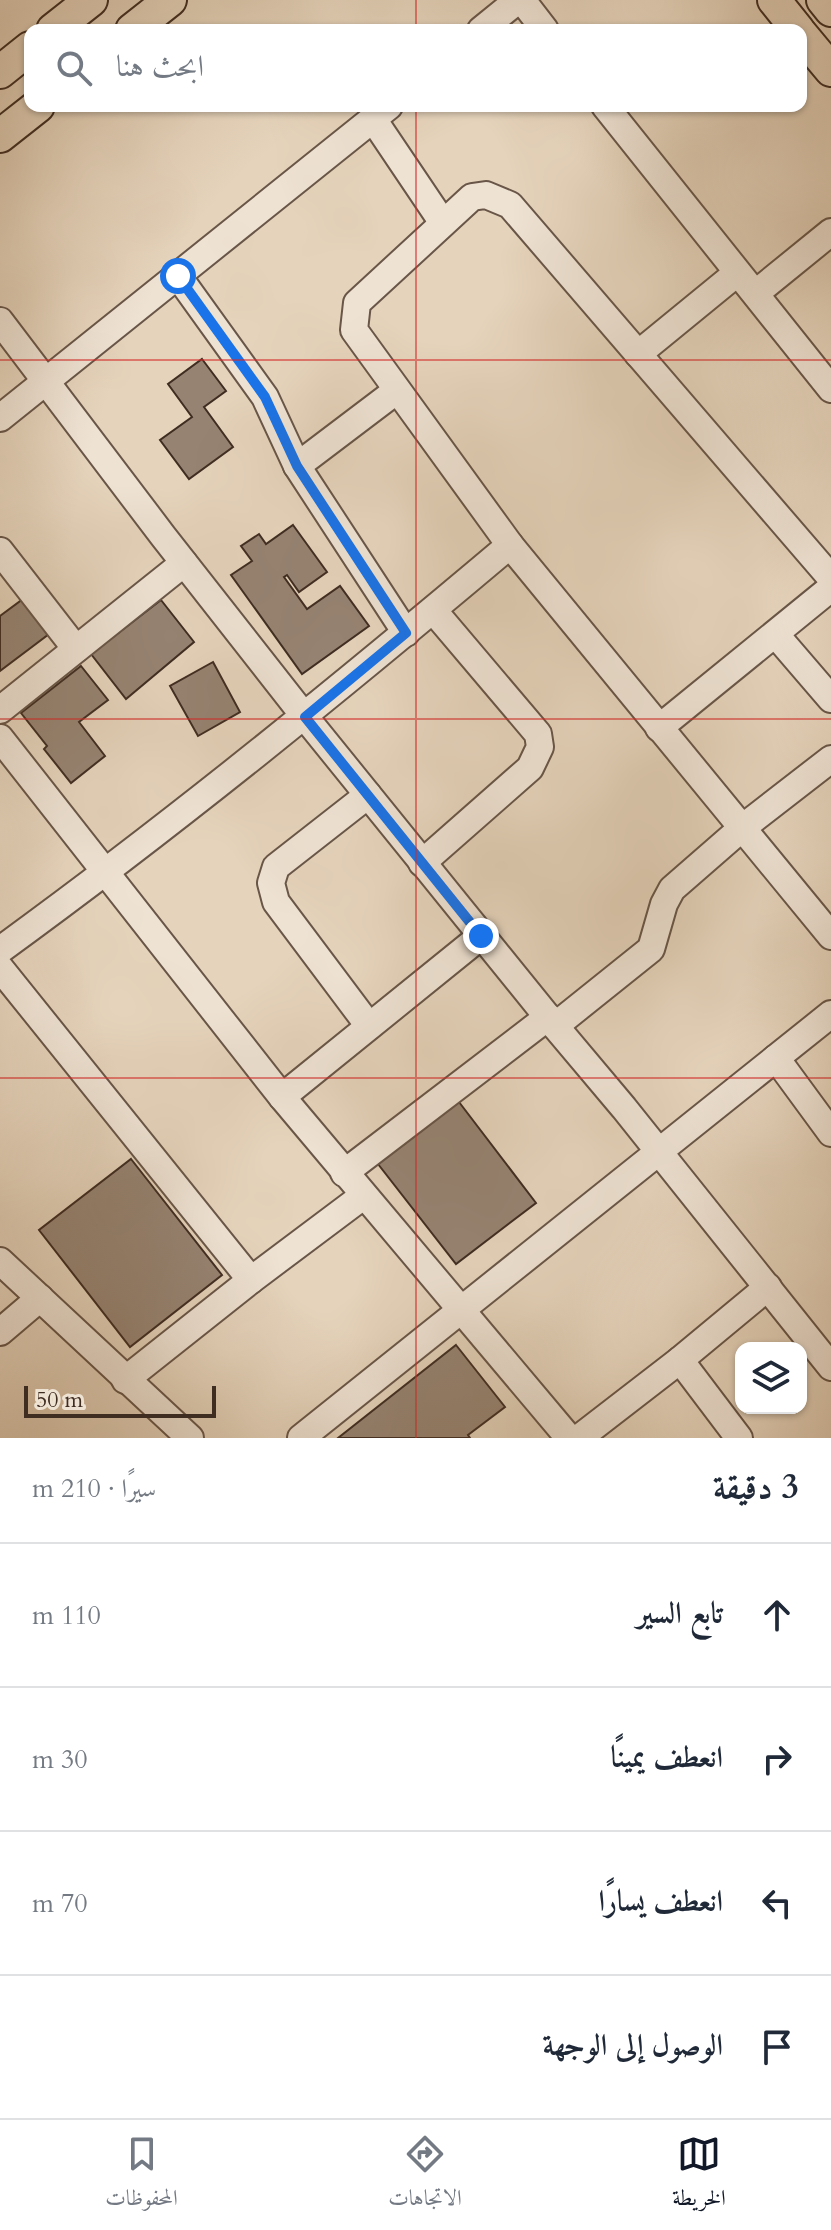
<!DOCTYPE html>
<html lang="ar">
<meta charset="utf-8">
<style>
body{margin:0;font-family:Cardo,Amiri,serif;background:#f2f2f3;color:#1f2937;direction:rtl}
.controls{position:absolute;right:24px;bottom:24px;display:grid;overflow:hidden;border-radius:16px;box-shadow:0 2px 6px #0004}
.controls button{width:72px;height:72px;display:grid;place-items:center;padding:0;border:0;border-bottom:2px solid #e0e1e3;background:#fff;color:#1f2937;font:40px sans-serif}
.scale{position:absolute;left:24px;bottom:20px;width:192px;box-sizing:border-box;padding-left:8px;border:4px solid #402d22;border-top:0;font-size:22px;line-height:28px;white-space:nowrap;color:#402d22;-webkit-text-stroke:6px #eee2d3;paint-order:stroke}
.stop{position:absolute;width:24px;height:24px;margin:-18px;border:6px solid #1a73e8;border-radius:50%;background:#fff}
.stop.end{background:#1a73e8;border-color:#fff;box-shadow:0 2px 8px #0008}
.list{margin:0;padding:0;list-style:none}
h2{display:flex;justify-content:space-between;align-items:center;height:104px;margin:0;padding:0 32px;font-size:34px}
h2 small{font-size:26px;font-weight:400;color:#747a83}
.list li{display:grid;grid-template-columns:52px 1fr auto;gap:24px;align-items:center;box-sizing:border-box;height:144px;padding:0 32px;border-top:2px solid #e0e1e3}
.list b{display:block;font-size:30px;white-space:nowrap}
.list em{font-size:26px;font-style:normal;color:#747a83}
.icon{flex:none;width:44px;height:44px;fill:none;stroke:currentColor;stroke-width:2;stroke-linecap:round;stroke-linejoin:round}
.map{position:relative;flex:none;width:831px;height:1438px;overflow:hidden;direction:ltr}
.search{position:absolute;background:#fff;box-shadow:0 2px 6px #0004;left:24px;right:24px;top:24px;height:88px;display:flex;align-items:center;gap:20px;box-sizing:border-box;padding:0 28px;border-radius:16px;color:#747a83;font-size:30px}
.sheet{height:680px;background:#fff}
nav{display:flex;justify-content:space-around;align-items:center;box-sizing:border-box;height:112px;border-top:2px solid #e0e1e3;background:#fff;font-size:22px;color:#747a83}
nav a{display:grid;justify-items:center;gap:4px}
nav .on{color:#111827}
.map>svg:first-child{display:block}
</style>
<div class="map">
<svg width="831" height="1438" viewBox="0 0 831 1438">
<rect width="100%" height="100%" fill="#e5d3bb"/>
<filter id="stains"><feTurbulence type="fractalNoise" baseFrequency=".0025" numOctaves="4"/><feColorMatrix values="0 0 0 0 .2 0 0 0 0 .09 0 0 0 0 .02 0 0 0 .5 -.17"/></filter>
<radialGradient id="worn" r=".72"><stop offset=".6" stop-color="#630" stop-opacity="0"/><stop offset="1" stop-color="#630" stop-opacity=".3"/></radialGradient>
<g fill="#968372" stroke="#402d22" stroke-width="2">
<path d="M202 359 226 391 204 407 233 447 189 479 160 440 192 417 168 384Z"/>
<path d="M293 525 327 572 299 592 287 575 284 577 307 609 340 586 369 626 302 674 231 575 252 561 241 546 259 534 266 544Z"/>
<path d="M23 599 49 634 0 671V616Z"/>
<path d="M161 600 194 642 126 699 91 654Z"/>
<path d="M213 662 240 712 198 736 170 686Z"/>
<path d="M81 666 108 700 79 722 105 756 71 783 44 749 47 746 21 713Z"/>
<path d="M459 1102 536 1203 456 1264 378 1164Z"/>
<path d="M131 1159 222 1275 130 1347 39 1230Z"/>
<path d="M456 1345 505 1407 468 1435 470 1438H338Z"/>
</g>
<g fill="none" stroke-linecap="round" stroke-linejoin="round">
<defs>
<g id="minor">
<path d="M522 0 545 30"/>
<path d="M481 30 518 0"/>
<path d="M605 106 831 389"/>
<path d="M373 119 443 223"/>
<path d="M178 276 265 397 297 466 406 633"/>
<path d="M756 293 831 232"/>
<path d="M0 321 163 536 305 717 555 1026 624 1108 831 1367"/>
<path d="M638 354 737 273"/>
<path d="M0 418 389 106"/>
<path d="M297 466 396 391"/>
<path d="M0 551 76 649"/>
<path d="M831 578 510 205 486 195 472 197 357 303 354 330 510 545 831 936"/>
<path d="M776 635 831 699"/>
<path d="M0 710 184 563"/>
<path d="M659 728 831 588"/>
<path d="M0 738 282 1097 569 1438"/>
<path d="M368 795 276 867 271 883 276 902 369 1026"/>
<path d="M422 863 530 768 540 747 538 734 433 610"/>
<path d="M0 950C176 822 344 685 510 545"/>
<path d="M0 968 251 1280"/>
<path d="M555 1026 651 949 664 904 672 889 742 828 831 759"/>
<path d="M776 1058 831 1133"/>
<path d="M282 1097 481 936"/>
<path d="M344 1173 548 1017"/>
<path d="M0 1261 190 1438"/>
<path d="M0 1332 40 1298"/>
<path d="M680 1360 739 1438"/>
<path d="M125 1380 251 1280 363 1196"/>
<path d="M301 1438 831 1014"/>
<path d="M579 1438 680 1360 768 1287"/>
</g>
<g id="major">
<path d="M774 0 798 30"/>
<path d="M823 0 831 10"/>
<path d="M53 30 91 0"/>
<path d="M132 30 170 0"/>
<path d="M801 34 831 70"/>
<path d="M0 72 30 48"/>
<path d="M0 136 38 106"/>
</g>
</defs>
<use href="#minor" stroke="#695648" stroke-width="30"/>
<use href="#major" stroke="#402d22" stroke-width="36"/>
<use href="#minor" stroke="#eee2d3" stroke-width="26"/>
<use href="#major" stroke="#e5d3bb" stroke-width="32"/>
</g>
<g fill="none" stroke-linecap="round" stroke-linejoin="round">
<path stroke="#1a73e8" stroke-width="10" d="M178 276 265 397 297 466 406 633 305 717 481 936"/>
</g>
<path fill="none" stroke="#d62828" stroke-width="2" stroke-opacity="0.55" d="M416 0V30M416 106V1438M0 360H831M0 719H831M0 1078H831"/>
<rect width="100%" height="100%" filter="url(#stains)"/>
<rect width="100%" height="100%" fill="url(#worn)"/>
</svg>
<div class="controls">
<button><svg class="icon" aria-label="layers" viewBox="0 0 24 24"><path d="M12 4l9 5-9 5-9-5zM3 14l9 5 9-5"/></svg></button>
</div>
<div class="scale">50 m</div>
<div class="stop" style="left:178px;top:276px"></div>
<div class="stop end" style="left:481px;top:936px"></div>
<div class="search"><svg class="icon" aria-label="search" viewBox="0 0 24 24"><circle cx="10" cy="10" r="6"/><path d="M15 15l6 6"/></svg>ابحث هنا</div>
</div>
<section class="sheet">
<h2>3 دقيقة<small>سيرًا · 210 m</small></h2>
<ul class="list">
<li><svg class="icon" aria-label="ahead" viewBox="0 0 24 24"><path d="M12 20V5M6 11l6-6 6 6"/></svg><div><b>تابع السير</b></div><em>110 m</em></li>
<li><svg class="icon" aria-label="right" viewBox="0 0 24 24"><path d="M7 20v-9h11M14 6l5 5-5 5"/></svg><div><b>انعطف يمينًا</b></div><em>30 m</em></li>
<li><svg class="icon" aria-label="left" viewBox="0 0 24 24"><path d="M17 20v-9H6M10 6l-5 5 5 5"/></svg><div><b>انعطف يسارًا</b></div><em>70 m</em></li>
<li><svg class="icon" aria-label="arrive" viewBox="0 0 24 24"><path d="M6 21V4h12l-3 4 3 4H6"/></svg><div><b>الوصول إلى الوجهة</b></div></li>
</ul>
</section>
<nav>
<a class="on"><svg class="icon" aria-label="map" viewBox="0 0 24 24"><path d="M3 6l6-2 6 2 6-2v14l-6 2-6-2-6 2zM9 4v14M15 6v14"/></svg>الخريطة</a>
<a><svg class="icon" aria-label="directions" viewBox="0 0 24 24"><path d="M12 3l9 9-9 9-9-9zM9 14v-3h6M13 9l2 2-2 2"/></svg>الاتجاهات</a>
<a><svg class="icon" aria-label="saved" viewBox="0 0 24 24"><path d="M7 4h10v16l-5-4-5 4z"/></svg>المحفوظات</a>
</nav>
